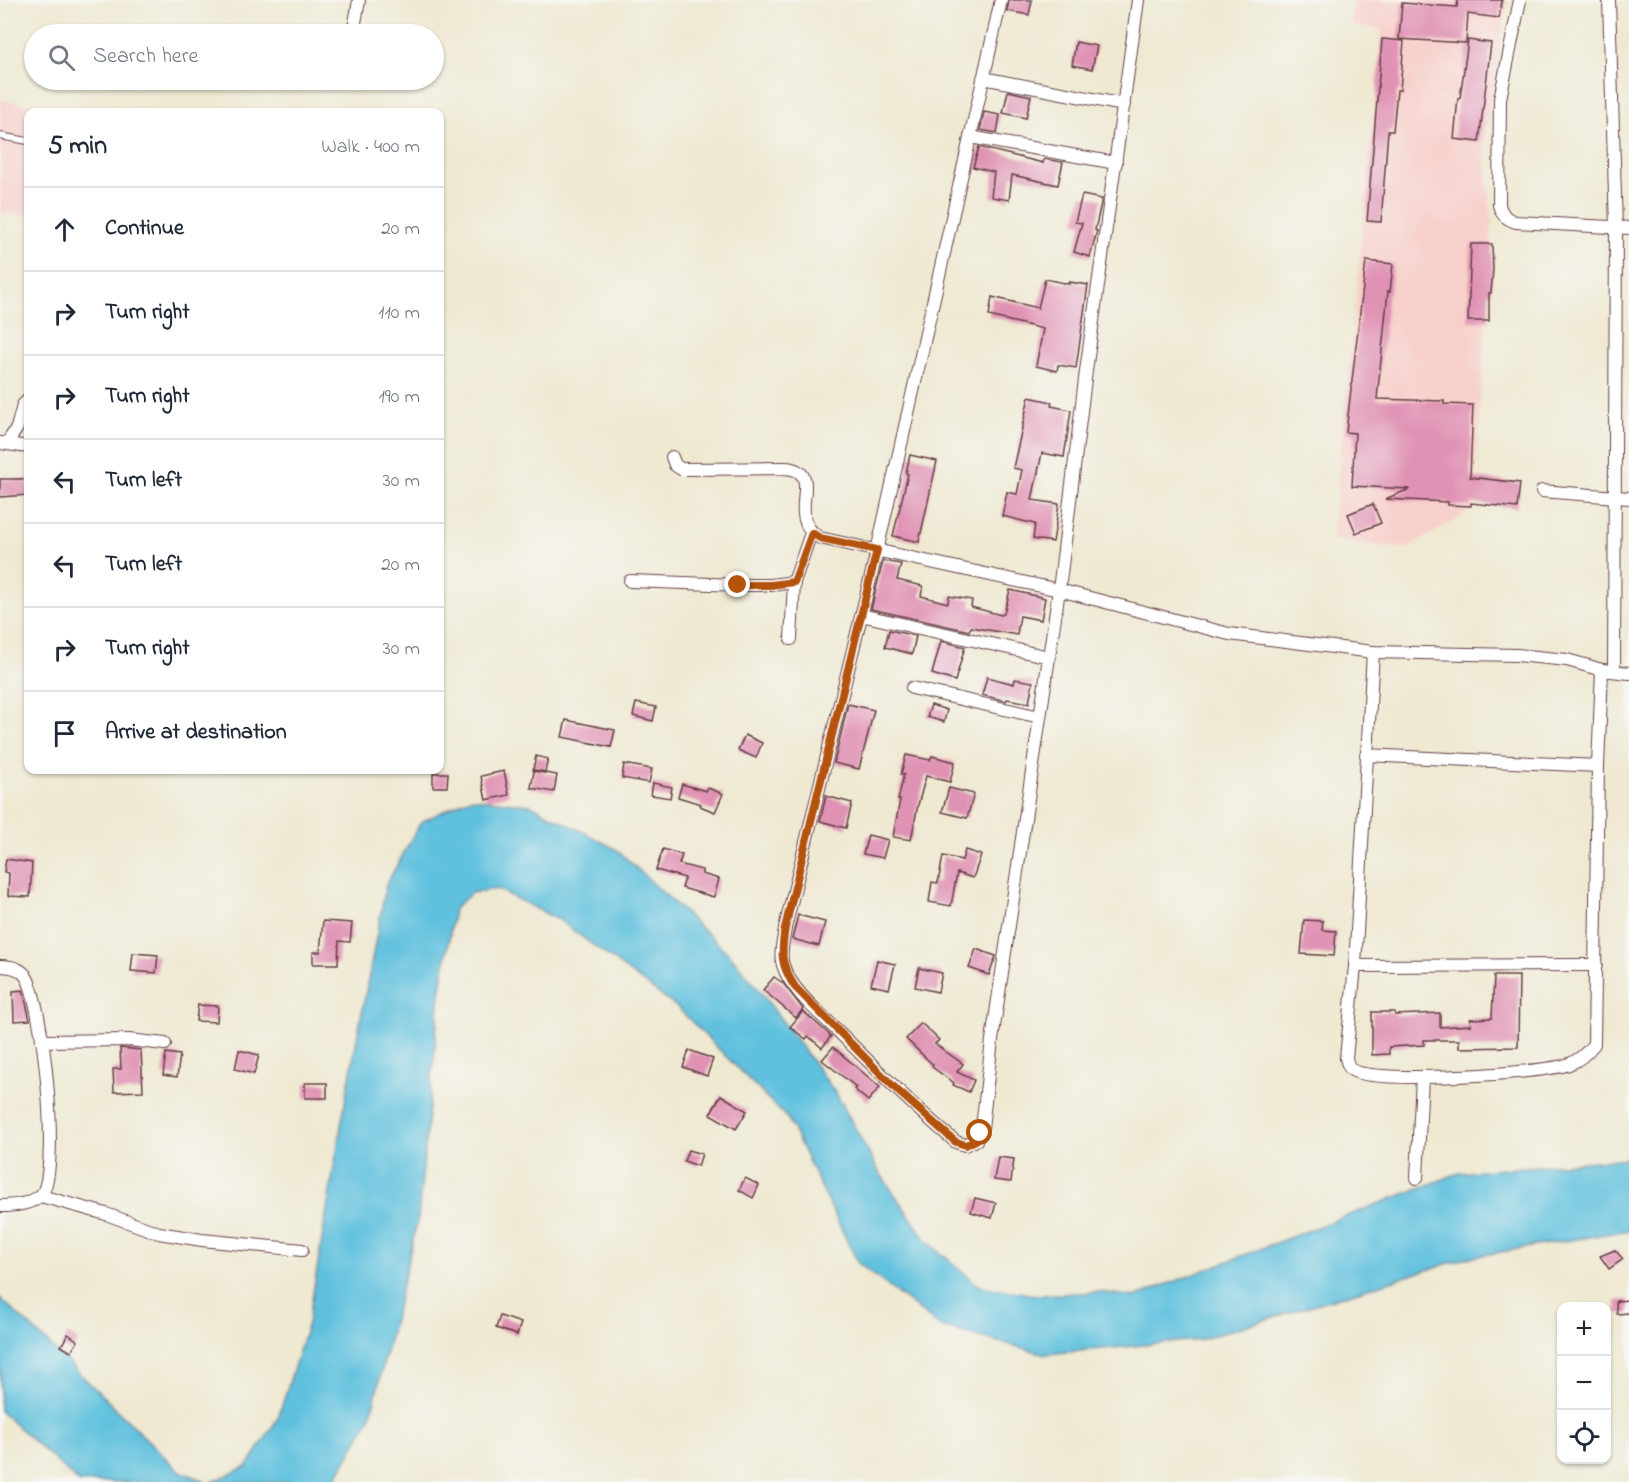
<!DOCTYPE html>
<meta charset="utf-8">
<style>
body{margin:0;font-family:"Indie Flower",sans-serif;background:#f2f2f3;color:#1f2937}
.controls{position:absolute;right:18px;bottom:18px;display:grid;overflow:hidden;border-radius:12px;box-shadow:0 2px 4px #0004}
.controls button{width:54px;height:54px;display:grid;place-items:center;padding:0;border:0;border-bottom:2px solid #e0e1e3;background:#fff;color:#1f2937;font:30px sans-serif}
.stop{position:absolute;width:18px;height:18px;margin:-14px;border:4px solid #b45309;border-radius:50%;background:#fff}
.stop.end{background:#b45309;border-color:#fff;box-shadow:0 2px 6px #0008}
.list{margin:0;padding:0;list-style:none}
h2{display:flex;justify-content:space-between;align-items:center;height:78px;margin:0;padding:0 24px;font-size:26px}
h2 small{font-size:20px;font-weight:400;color:#747a83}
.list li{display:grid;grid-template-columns:39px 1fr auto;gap:18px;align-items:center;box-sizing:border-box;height:84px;padding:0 24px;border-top:2px solid #e0e1e3}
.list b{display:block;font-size:22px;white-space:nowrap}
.list em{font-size:20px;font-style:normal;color:#747a83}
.icon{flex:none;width:33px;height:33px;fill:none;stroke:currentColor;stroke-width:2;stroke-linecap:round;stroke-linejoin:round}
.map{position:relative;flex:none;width:1629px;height:1482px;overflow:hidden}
.search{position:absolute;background:#fff;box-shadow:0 2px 4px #0004;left:24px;top:24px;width:420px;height:66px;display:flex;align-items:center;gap:15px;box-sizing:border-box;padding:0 21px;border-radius:33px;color:#747a83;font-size:22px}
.panel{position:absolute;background:#fff;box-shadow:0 2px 4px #0004;left:24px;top:108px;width:420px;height:666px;border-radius:12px}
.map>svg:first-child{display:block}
</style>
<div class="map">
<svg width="1629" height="1482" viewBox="0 0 1629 1482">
<rect width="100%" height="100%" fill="#f6f6f2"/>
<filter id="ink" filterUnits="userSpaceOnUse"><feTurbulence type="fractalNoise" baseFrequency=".0167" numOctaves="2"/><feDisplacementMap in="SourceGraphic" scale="12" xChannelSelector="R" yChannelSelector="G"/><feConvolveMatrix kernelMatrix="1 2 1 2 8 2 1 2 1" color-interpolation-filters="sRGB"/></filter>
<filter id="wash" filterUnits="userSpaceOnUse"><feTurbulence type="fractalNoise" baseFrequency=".008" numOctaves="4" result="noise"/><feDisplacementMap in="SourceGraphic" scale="24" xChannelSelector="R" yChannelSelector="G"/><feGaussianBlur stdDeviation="1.35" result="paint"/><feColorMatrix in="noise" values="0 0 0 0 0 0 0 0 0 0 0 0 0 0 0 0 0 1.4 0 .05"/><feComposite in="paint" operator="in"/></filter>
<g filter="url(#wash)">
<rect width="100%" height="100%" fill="#efe9d2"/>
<g fill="#f7d0cb">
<path d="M1354 0H1508L1484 140 1492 225 1473 509 1406 549 1332 540 1382 29 1351 25Z"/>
<path d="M0 100 68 112H28V216L0 212Z"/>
</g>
<g fill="#60c1de" stroke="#557084" stroke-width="1.5">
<path d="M470 798 531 805 616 849 729 954 760 991 837 1095 879 1172 927 1241 979 1286 1036 1295 1101 1292 1134 1297 1459 1173 1629 1158V1230L1466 1258 1199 1340 1046 1354 941 1327 858 1263 788 1119 679 1009 559 920 497 889 471 893 454 909 440 994 418 1218 371 1416 334 1482H212L248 1466 278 1418 308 1323 344 1108 386 885 421 822Z"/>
<path d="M0 1298 70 1364 178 1470 206 1482H79L0 1411Z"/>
</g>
<g id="blocks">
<g fill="#e092b4">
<path d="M1009 0H1032L1029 15 1007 11Z"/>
<path d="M1458 0H1502L1499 18 1468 14 1466 43 1399 39 1402 3 1457 7Z"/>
<path d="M1382 39 1404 41 1400 90H1397L1393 131H1388L1381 222 1367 221Z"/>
<path d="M1468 40 1491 43 1479 142 1454 139 1458 98H1460Z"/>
<path d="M1076 42 1097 46 1092 69 1072 65Z"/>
<path d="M1008 91 1031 96 1026 118 1003 113Z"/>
<path d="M984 112 1000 115 997 133 980 130Z"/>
<path d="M979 147 1043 163 1044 159 1063 162 1058 185 1012 175 1009 200 991 197 994 172 973 167Z"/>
<path d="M1082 195 1102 199 1095 230 1097 231 1090 257 1074 252 1082 223 1075 222Z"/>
<path d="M1471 244H1492L1493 269 1491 293H1489V321H1468Z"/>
<path d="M1366 261 1393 264 1390 292 1388 291 1377 399 1444 401V404L1473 405 1470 477 1520 483 1517 508 1471 503V506L1448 505V502L1385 499 1410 489 1352 486 1355 433 1346 432Z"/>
<path d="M1045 279 1069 284V282L1088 285 1076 368 1058 365 1057 371 1036 366 1043 329 989 316 992 297 1038 308Z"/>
<path d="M1029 397 1052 402 1051 406 1071 410 1064 457 1042 453 1032 500 1059 504 1053 542 1033 539 1035 524 1002 516 1007 492 1017 494 1022 470 1013 468Z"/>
<path d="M910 455 937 461 919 542 893 536 908 474 906 473Z"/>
<path d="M0 479H28V495L0 497Z"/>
<path d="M1373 504 1381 523 1356 533 1348 514Z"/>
<path d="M883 561 901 564 897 580 923 586 921 596 948 603 949 596 972 600 971 607 1001 615 1004 614 1010 590 1045 598 1041 620 1020 616 1017 635 971 627 969 631 871 609Z"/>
<path d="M889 630 916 636 912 654 885 647Z"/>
<path d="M941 641 965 647 955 681 932 674Z"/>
<path d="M987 677 1014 684 1015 679 1033 682 1029 703 1007 699 1006 701 982 695Z"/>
<path d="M636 703 656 707 653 721 633 716Z"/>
<path d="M848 704 874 710 859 769 834 763Z"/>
<path d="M931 705 947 710 944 722 927 717Z"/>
<path d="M566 720 615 730 611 747 562 737Z"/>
<path d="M745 735 762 743 756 758 738 750Z"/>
<path d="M906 755 930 760 932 756 955 762 950 782 926 776 918 805 911 840 893 837 900 800H898L904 774H901Z"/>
<path d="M536 756 548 759 545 772 533 770Z"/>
<path d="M624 764 652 769 649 783 622 778Z"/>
<path d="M504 771 509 795 486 800 481 776Z"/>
<path d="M534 771 557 775 554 792 531 788Z"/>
<path d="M433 773H448L447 787H433Z"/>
<path d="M653 783 672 787 670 798 651 795Z"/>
<path d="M682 784 706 791 708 788 723 794 715 812 700 806 701 804 678 797Z"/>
<path d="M949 788 974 794 967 818 942 812Z"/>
<path d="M826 796 852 803 846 828 820 821Z"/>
<path d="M868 835 888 840 883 858 863 854Z"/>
<path d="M663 849 682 855 679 864 702 870V874L719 879 714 897 682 888 685 878 656 870Z"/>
<path d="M965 850 981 855 973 878 957 873 951 906 929 902 932 882 938 883 943 856 962 860Z"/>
<path d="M6 859 32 863 30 897 8 896 9 873 4 872Z"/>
<path d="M798 915 825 922 819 946 792 939Z"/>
<path d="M1304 920 1323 921 1322 930 1336 931 1334 956 1301 954Z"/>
<path d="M323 921 352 923 350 942 339 941 338 964H313V952H320Z"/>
<path d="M976 949 996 956 989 975 969 968Z"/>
<path d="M133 953 158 955 156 973 131 971Z"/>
<path d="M877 960 895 964 889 989 871 985Z"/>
<path d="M919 968 942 973 938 992 915 987Z"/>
<path d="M1494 976H1519L1518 1047 1459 1048V1040H1424V1045L1389 1047V1054L1372 1055V1012H1395V1015L1440 1013V1027L1471 1025 1470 1019 1492 1018Z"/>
<path d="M774 977 783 983 803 1009 796 1018 763 990Z"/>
<path d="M23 990 30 1020 14 1021 13 991Z"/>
<path d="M198 1005 218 1006 217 1022 196 1021Z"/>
<path d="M803 1011 831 1036 822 1048 808 1036 806 1039 790 1027Z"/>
<path d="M921 1023 939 1040 935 1044 963 1064 957 1072 974 1080 969 1092 953 1085 954 1083 932 1067 933 1065 906 1039Z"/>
<path d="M833 1047 880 1087 868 1101 854 1089 856 1087 822 1060Z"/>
<path d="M120 1048 141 1050 143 1091 114 1092 113 1069H121Z"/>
<path d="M239 1050 259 1055 254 1074 235 1069Z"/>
<path d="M689 1050 713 1059 707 1076 683 1067Z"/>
<path d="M166 1053 180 1055 177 1077 163 1075Z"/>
<rect x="305" y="1083" width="22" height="15"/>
<path d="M721 1095 747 1111 736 1129 710 1114Z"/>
<path d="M688 1150 702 1154 698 1166 684 1161Z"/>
<path d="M998 1157 1014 1159 1011 1182 994 1180Z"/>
<path d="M745 1178 759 1185 753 1198 739 1190Z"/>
<path d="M975 1198 996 1203 992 1218 971 1212Z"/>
<path d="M1615 1250 1623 1259 1609 1269 1600 1256Z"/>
<path d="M1629 1300V1313L1617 1314 1616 1301Z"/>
<path d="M500 1316 521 1323 517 1335 496 1328Z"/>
<path d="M68 1334 78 1341 71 1352 61 1346Z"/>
</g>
</g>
</g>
<g filter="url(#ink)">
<use href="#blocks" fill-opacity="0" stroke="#633d44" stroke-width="1.5"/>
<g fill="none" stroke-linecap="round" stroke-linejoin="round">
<defs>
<path id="lane" d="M0 136 28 141"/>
<g id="street">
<path d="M1001 0 877 551 785 928C784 939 779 953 783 965 790 990 823 1016 842 1035 879 1072 916 1109 956 1142L965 1145 976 1140 982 1128 992 1040 1059 590 1086 371 1138 0"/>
<path d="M1520 0 1500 99 1499 205C1502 215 1506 219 1516 222L1629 228"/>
<path d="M1609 0 1616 228 1614 671"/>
<path d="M353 34 359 0"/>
<path d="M983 78 1124 105"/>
<path d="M970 137 1116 163"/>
<path d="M1 443 28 447"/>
<path d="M7 443 17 428 23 405 28 400"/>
<path d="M672 457 675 465 681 469 786 468C828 472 782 516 820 538L1059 590 1229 634 1373 652 1517 655 1567 660 1602 670 1629 673"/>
<path d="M1542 491 1629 498"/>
<path d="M630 581 738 585H771L794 582"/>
<path d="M861 615 1049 657"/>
<path d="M791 639 794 582 811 533"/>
<path d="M1373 652 1355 966 1346 1058C1347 1063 1348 1067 1352 1070 1373 1084 1543 1074 1569 1064 1580 1060 1587 1053 1594 1044L1598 766 1602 670"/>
<path d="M912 688 1040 717"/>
<path d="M1366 755 1598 766"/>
<path d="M0 966C9 966 19 967 25 975 43 997 62 1178 40 1196 30 1204 12 1206 0 1206"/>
<path d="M1355 966 1596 965"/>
<path d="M42 1041 129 1040 165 1044"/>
<path d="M1417 1178 1422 1077"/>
<path d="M41 1196 106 1214 159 1233 202 1240 302 1250"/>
</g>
</defs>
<use href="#lane" stroke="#633d44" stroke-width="8"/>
<use href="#street" stroke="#633d44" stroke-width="14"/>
<use href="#lane" stroke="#fff" stroke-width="6"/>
<use href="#street" stroke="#fff" stroke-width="12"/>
</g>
</g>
<g fill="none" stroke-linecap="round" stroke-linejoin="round" filter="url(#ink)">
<path stroke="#b45309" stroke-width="8" d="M738 585H771L794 582 812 533 820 538 877 550 785 928C781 954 780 964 795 987L898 1091 950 1137 956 1142 966 1145 976 1140 980 1133"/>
</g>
</svg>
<div class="controls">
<button>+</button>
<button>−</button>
<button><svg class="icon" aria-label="locate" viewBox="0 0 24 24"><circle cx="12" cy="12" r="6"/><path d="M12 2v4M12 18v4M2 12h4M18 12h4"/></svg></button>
</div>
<div class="stop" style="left:980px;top:1133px"></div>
<div class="stop end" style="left:738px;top:585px"></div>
<div class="search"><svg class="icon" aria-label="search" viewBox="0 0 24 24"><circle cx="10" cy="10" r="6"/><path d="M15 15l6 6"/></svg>Search here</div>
<section class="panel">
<h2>5 min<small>Walk · 400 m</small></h2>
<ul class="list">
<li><svg class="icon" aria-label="ahead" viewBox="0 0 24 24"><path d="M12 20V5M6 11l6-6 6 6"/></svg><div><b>Continue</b></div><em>20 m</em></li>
<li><svg class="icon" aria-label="right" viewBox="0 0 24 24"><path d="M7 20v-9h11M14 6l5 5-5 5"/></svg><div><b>Turn right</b></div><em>110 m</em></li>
<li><svg class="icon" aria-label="right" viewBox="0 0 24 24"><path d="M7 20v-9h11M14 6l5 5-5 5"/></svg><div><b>Turn right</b></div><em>190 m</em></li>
<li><svg class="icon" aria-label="left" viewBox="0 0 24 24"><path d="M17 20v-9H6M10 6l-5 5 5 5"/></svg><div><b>Turn left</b></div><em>30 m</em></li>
<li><svg class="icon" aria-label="left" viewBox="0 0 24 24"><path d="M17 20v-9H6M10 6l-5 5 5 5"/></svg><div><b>Turn left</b></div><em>20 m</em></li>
<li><svg class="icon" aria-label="right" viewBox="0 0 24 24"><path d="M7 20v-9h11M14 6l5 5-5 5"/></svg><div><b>Turn right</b></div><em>30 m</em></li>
<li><svg class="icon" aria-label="arrive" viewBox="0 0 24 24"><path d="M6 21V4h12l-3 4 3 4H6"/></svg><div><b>Arrive at destination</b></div></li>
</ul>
</section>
</div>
